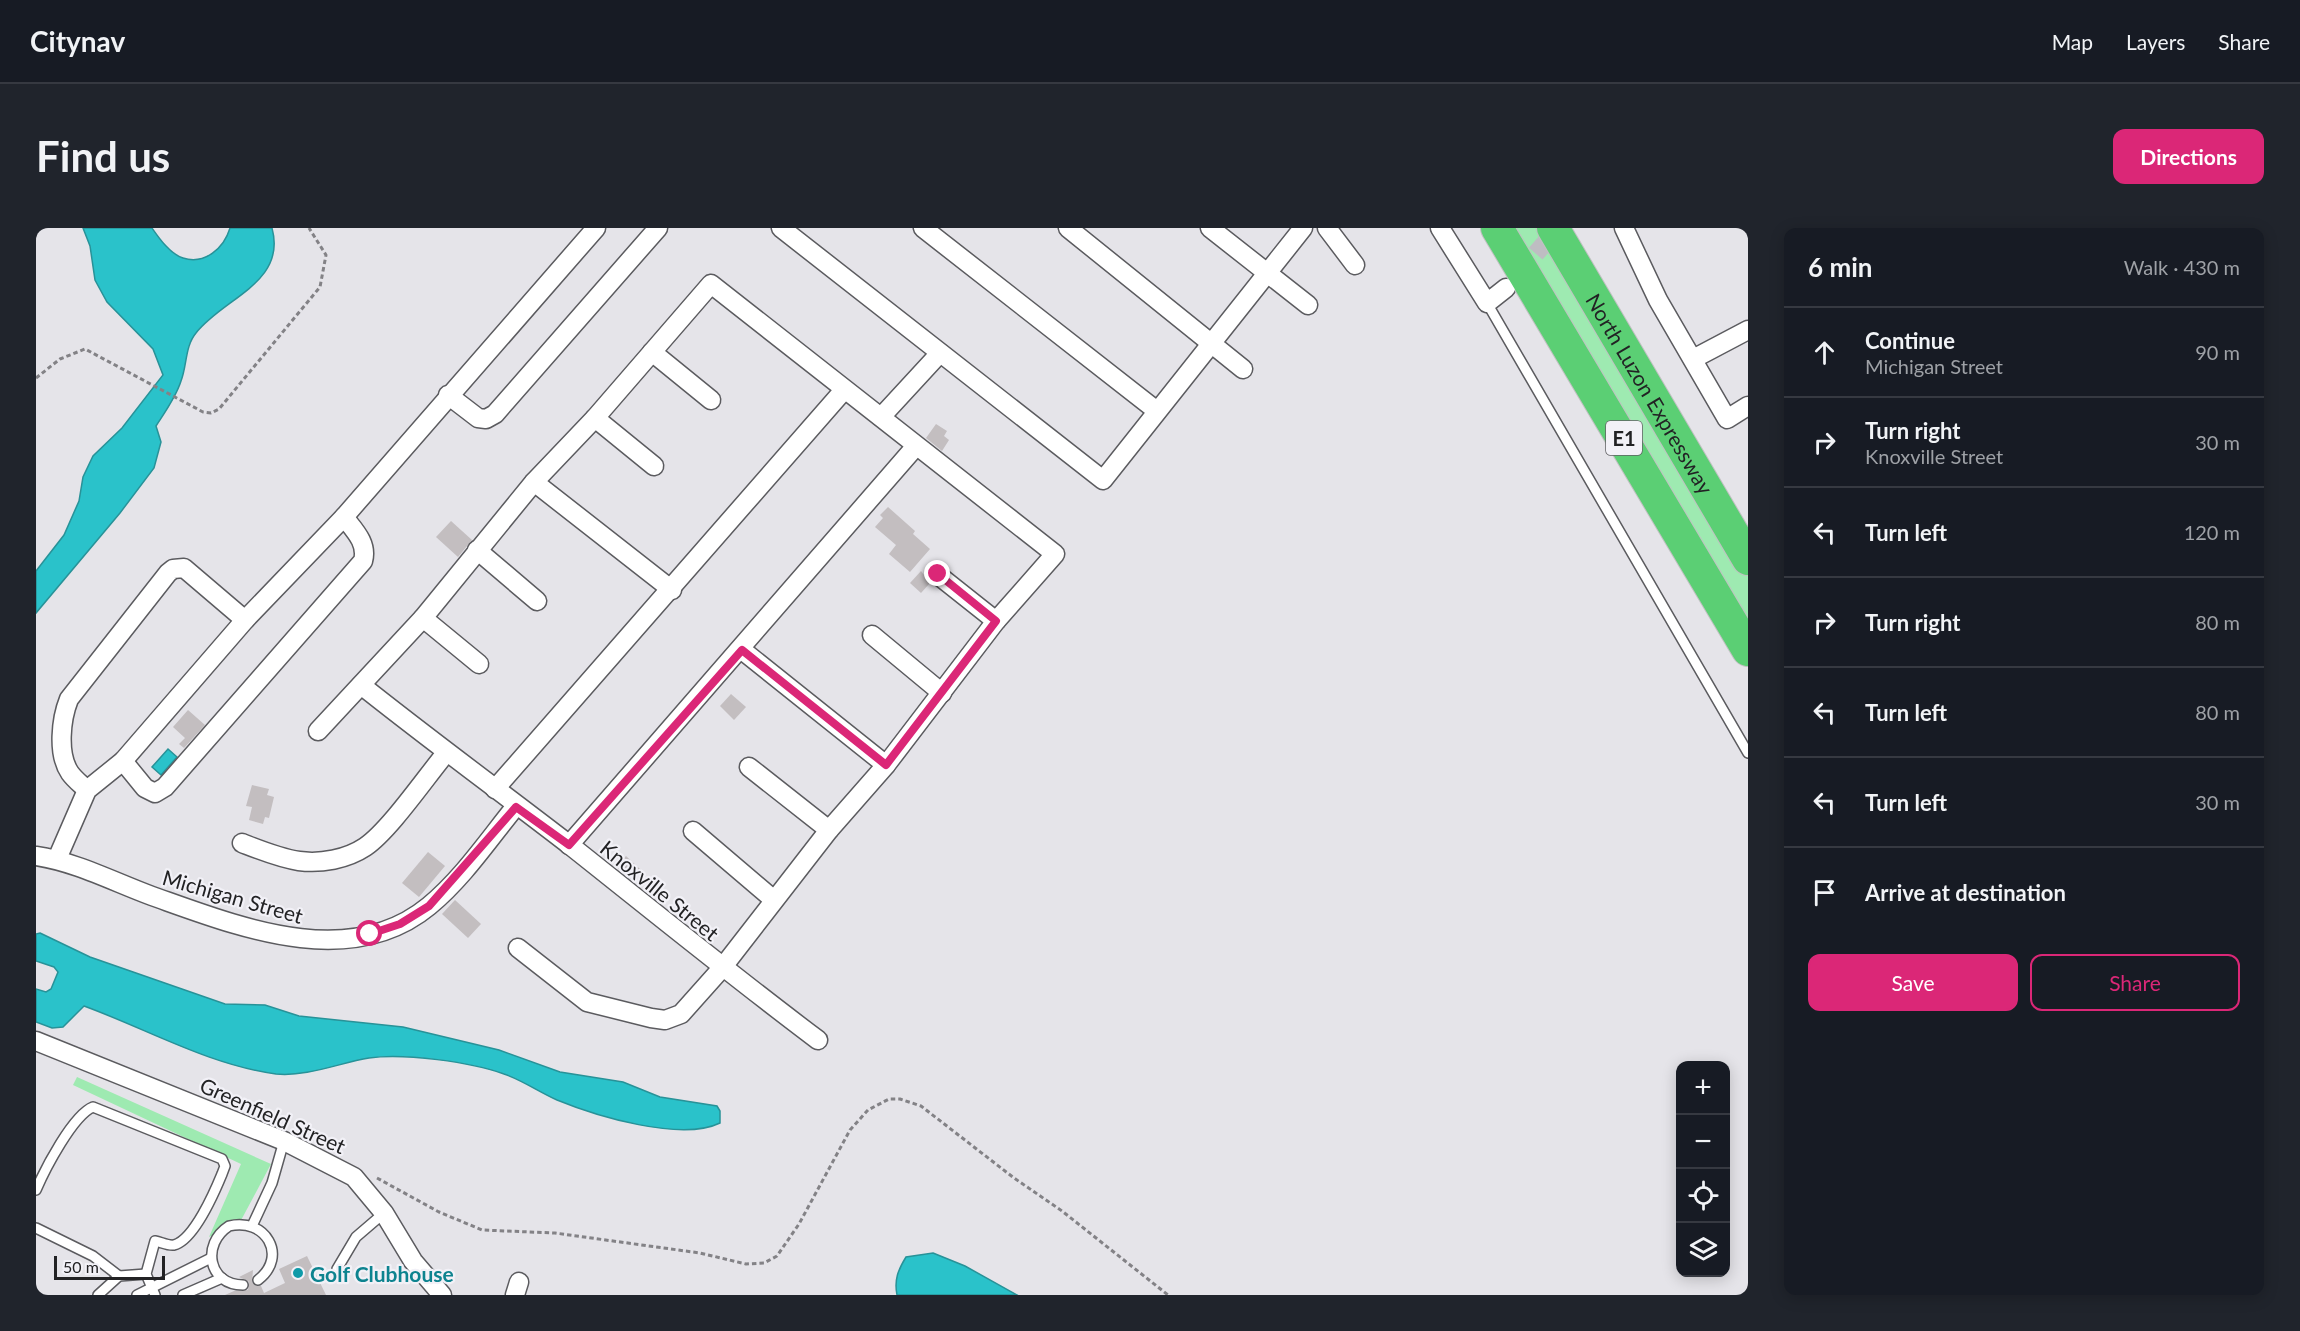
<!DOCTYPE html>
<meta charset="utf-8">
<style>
body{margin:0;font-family:Lato,sans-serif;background:#20242c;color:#f1f3f6}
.controls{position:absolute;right:18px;bottom:18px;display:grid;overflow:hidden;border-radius:12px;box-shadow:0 3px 15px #0003}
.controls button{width:54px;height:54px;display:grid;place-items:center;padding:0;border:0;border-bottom:2px solid #363941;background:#171b24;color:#f1f3f6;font:30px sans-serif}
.scale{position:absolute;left:18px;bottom:15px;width:111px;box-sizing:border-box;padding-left:6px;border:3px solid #222224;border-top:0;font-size:16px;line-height:21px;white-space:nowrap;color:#222224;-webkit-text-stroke:4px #f2f1f7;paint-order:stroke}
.stop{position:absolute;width:18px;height:18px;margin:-14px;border:4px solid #db2777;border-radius:50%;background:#fff}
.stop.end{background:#db2777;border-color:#fff;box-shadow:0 2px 6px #0008}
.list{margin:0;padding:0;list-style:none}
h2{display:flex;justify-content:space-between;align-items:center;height:78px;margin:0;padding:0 24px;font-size:26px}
h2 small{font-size:20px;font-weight:400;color:#9ea1a6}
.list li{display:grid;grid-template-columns:39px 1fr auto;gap:18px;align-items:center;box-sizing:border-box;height:90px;padding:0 24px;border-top:2px solid #363941}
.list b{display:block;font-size:22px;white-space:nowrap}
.list p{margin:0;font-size:20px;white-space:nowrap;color:#9ea1a6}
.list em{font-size:20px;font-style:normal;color:#9ea1a6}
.actions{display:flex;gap:12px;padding:18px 24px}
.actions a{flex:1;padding:14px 0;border:2px solid #db2777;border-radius:12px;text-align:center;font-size:21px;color:#db2777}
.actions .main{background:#db2777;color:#fff}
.icon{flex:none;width:33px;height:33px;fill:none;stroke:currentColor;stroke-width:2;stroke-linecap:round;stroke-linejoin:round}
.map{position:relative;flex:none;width:1712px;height:1067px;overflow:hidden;border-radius:12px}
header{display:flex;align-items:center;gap:36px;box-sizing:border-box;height:84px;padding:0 30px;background:#171b24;border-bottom:2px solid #363941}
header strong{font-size:28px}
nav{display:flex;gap:33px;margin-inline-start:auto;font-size:21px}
.intro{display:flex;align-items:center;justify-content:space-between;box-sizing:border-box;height:144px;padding:0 36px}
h1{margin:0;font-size:42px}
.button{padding:15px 27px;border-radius:12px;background:#db2777;color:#fff;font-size:21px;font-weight:700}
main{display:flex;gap:36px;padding:0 36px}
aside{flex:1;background:#171b24;border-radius:12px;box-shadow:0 3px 15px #0003}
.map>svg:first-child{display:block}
</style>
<header>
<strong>Citynav</strong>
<nav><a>Map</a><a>Layers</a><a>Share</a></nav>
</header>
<div class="intro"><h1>Find us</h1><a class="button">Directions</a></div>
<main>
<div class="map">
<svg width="1712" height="1067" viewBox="0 0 1712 1067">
<rect width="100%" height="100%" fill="#e5e4e9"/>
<g fill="#9eeab1">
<path d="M1470 0H1504L1712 346V404Z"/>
<path d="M41 849 235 936 203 996 173 1009 205 936 37 857Z"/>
</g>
<g fill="#2ac2ca" stroke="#289298" stroke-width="1.5">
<path d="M47 0H116C123 10 134 26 147 30 169 37 188 20 194 0H236C251 55 187 70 160 105 149 118 151 138 145 153 140 169 129 184 120 198L125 214 118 240 84 285 0 385V343L28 307 43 273 47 249 57 228 86 200 127 147 117 121 71 74 59 52 54 18Z"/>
<path d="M132 521 141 529 125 547 116 539Z"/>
<path d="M4 705 54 729 189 776 229 777 263 788 367 799 463 822 524 844 587 854 624 869 681 878 684 883V895C645 914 560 888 521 872 503 864 486 852 468 846 435 834 368 825 333 830 303 835 271 849 240 846 173 837 111 801 48 778L27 799 16 800 0 794V761L10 764 15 761 22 744 18 739 0 733V706Z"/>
<path d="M897 1025 929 1038 981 1067H861C858 1052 862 1042 870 1029Z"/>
</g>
<g fill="#c3bec0">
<path d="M900 196 911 203 908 208 913 212 906 223 890 210Z"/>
<path d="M852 279 879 303 877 306 894 321 874 344 853 326 860 317 839 299 847 290 844 287Z"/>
<path d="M415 293 436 312 422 329 400 309Z"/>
<path d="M885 343 894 355 885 365 874 355Z"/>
<path d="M695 466 710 479 698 492 684 478Z"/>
<path d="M152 482 169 497 148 520 143 516 149 510 137 499Z"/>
<path d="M216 557 233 561 231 567 238 569 233 590 229 589 227 596 213 592 216 579 210 578Z"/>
<path d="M392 624 409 638 383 669 366 655Z"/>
<path d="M590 628 605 642 597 650 580 639Z"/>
<path d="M419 672 445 696 432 710 406 686Z"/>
<path d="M271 1028 290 1067H189L198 1063 212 1062 213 1054 203 1049 217 1042 216 1054 220 1058H225L228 1065 249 1055 243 1041Z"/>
</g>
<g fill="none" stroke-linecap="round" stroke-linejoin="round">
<path stroke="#bebdc2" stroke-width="18" stroke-dasharray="18 9" stroke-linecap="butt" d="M1482 46 1522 0"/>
<defs>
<g id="lane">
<path d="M1451 75 1712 525"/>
<path d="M0 962C9 941 37 887 57 879L186 931 189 938 186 946C179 963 158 1012 138 1017 132 1018 125 1014 119 1013L110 1046 119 1067"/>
<path d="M216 998 236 955 248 913"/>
<path d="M0 1000 57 1028 83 1048"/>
<path d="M301 1041 320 1009 348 985"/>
<path d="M207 1057C172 1057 165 1016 193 998 229 989 253 1028 222 1052"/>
<path d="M62 1067 83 1048 110 1046"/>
<path d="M101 1067 175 1030"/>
<path d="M147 1067 186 1050"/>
</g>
<g id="street">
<path d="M745 0 1067 252 1267 0"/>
<path d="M887 0 1121 183"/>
<path d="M1032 0 1207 141"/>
<path d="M1174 0 1272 77"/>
<path d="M1291 0 1319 37"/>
<path d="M1404 0 1451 75 1470 60"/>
<path d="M1588 0 1622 72 1691 191 1712 178"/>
<path d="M616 124 675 172"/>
<path d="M1657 131 1712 102"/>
<path d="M412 167 442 190 450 191 459 186 622 0"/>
<path d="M845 189 904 125"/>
<path d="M559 190 618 238"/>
<path d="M498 254 636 362"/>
<path d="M441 322 501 373"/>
<path d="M902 347 960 393"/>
<path d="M387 390 443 436"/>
<path d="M836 407 906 465"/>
<path d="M706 422 850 537"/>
<path d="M325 457C394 512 465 564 535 618 617 683 698 749 782 812"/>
<path d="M282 503 387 390 498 254 559 190 675 56 1019 326 960 393 850 537 793 602 686 740 645 786 629 792 615 790 551 774 482 720"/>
<path d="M87 533 109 560 119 565 129 559 327 333C332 315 318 302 308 289"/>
<path d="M713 539 793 602"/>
<path d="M459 561 808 162"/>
<path d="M51 562C46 557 39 552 34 545 21 526 25 491 33 471L132 345 137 341 148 340 209 392"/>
<path d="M657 603 738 672"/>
<path d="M206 615C224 622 243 630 263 633 285 636 311 631 329 619 353 603 390 549 410 525"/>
<path d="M533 617 880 218"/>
<path d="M0 628C40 634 78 654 116 668 201 698 313 744 393 678 427 650 453 611 480 578"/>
<path d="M21 631 51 562 87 533 209 392 308 289 560 0"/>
<path d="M0 813 248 913 318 949 348 985 377 1033 406 1067"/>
<path d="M479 1067 483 1054"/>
</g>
<g id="highway">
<path d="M1461 0 1712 422"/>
<path id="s1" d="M1517 0 1712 331"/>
</g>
</defs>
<use href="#lane" stroke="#5b5b5f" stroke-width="12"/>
<use href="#street" stroke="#5b5b5f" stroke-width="21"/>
<use href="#highway" stroke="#c1c1c2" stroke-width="34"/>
<g stroke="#838286" stroke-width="3" stroke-dasharray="4.5 3" stroke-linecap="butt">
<path d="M0 150 24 131 49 121 167 184 175 185 183 181 284 59 290 27 273 0"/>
<path d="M341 950 403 984 446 1002 519 1005 664 1025 710 1036 728 1035 741 1028 763 996 814 902 832 882 853 871H864L885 878 978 950 1026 983 1132 1067"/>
</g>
<use href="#lane" stroke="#fff" stroke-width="9"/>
<use href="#street" stroke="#fff" stroke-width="18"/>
<use href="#highway" stroke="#5bcf74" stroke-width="32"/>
</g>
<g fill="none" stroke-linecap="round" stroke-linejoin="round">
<path stroke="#db2777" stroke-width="8" d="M334 706 364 696 393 678 480 579 533 617 706 422 850 537 960 393 902 346"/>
</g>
<circle fill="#0f9aa8" stroke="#f2f1f7" stroke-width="2" cx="262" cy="1045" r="6"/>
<g text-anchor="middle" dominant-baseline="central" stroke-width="4.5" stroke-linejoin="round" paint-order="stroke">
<rect fill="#f2f1f7" stroke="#606063" stroke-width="1.5" x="1570" y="193" width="36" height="34" rx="4.5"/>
<g font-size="20" font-weight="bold" fill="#222224">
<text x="1588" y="210">E1</text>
</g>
<g font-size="21" fill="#222224" stroke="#f2f1f7">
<text stroke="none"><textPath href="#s1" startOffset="192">North Luzon Expressway</textPath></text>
<text transform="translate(624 662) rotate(39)">Knoxville Street</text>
<text transform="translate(197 668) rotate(16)">Michigan Street</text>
<text transform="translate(237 887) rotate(24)">Greenfield Street</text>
</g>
<g font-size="21" font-weight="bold" fill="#0d838f" stroke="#f2f1f7" text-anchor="start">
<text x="274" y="1045">Golf Clubhouse</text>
</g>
</g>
</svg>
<div class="controls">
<button>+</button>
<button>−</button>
<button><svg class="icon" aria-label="locate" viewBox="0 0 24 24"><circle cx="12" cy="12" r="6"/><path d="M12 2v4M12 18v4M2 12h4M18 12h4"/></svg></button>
<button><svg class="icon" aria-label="layers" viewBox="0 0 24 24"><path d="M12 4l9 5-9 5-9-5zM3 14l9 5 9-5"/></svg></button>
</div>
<div class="scale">50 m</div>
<div class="stop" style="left:334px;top:706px"></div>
<div class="stop end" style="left:902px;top:346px"></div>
</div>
<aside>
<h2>6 min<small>Walk · 430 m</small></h2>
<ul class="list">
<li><svg class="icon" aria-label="ahead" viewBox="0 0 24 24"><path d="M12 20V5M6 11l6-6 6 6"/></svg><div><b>Continue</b><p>Michigan Street</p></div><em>90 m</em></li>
<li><svg class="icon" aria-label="right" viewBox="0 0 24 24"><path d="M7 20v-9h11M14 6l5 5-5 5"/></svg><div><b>Turn right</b><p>Knoxville Street</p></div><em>30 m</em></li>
<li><svg class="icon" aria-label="left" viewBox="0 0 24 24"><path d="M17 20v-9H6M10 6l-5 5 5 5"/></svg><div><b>Turn left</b></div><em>120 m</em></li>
<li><svg class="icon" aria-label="right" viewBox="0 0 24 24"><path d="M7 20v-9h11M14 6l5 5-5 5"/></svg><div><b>Turn right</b></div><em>80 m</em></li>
<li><svg class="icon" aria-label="left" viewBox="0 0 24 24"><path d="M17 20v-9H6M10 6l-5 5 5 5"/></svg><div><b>Turn left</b></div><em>80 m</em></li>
<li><svg class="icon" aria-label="left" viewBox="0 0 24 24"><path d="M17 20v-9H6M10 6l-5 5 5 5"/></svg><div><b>Turn left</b></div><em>30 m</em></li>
<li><svg class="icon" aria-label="arrive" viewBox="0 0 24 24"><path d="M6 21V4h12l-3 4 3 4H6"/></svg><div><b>Arrive at destination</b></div></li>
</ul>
<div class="actions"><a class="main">Save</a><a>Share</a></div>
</aside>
</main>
